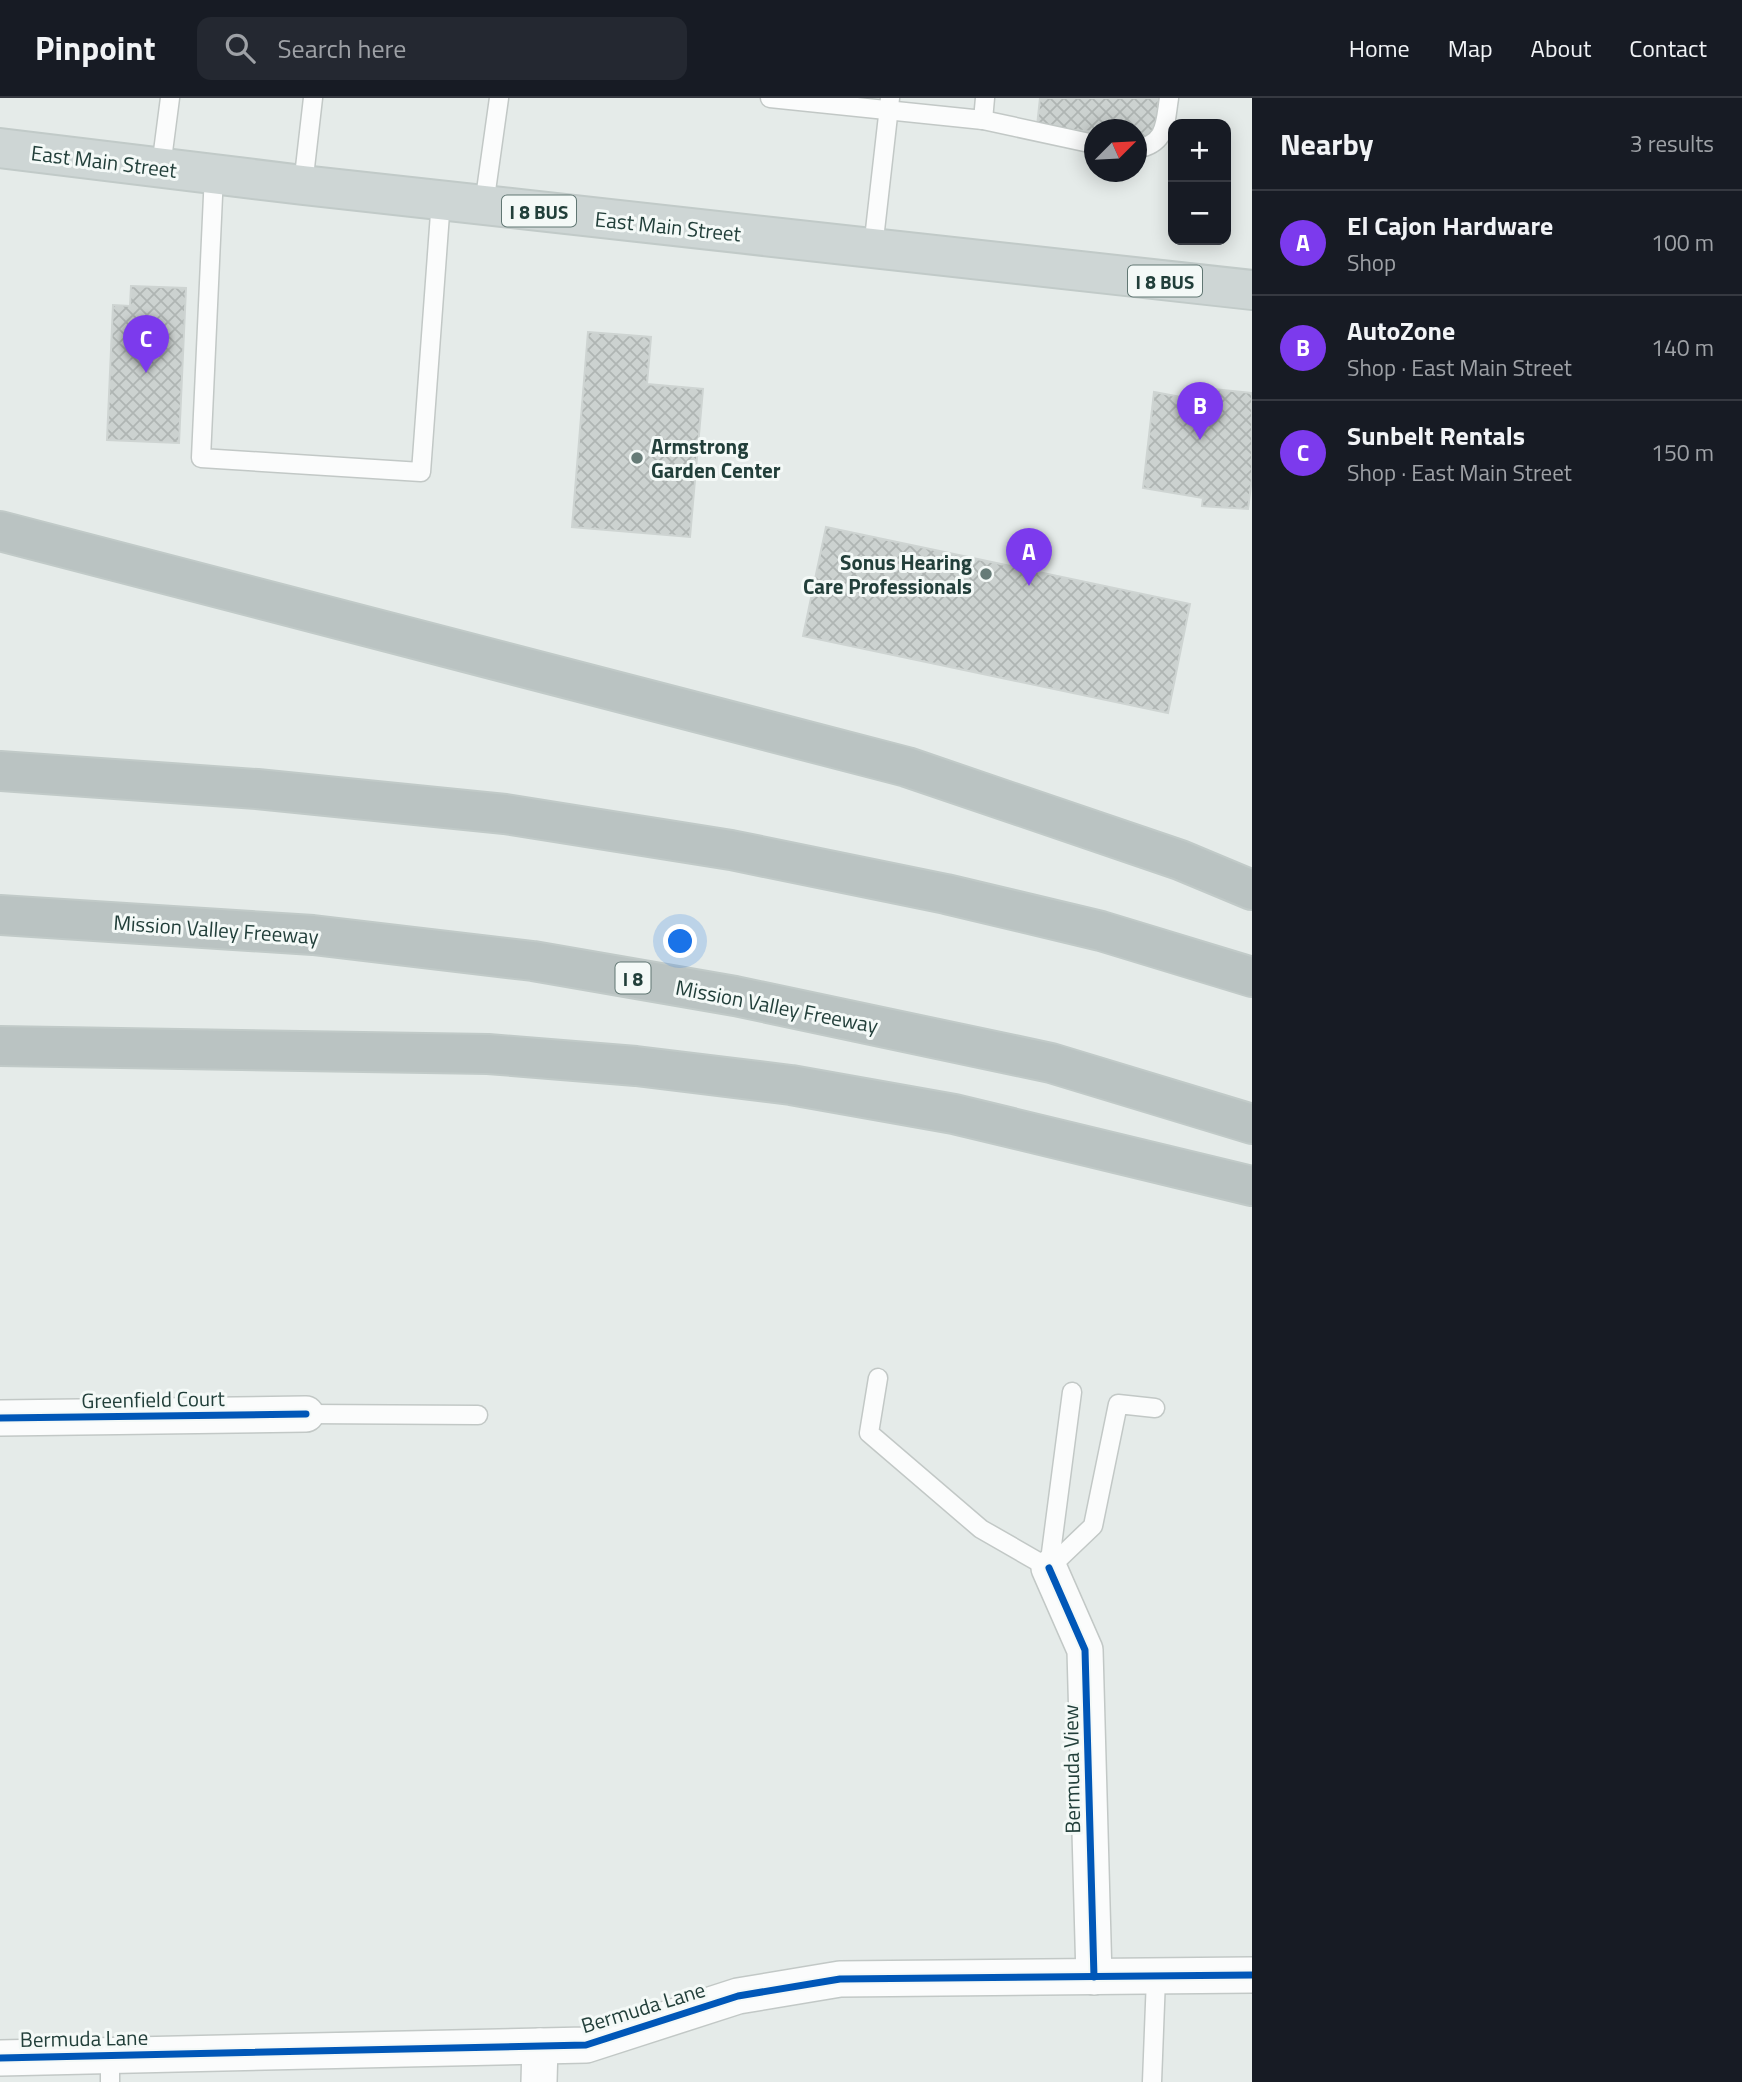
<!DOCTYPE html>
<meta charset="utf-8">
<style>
body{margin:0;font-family:"Titillium Web",sans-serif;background:#242831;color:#f1f3f6}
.controls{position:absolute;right:21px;top:21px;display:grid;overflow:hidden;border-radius:14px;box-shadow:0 4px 18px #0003}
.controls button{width:63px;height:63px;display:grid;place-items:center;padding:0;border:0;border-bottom:2px solid #363941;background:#171b24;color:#f1f3f6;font:35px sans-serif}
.compass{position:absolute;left:1084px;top:21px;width:63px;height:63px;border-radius:50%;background:#171b24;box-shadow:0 4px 18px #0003;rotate:66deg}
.you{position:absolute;left:681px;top:844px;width:24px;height:24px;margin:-18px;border:5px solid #fff;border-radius:50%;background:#1a73e8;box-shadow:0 0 0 10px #1a73e833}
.badge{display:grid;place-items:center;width:46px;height:46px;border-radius:50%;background:#7c3aed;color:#fff;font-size:23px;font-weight:700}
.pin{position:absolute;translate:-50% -58px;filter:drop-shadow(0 2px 4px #0008)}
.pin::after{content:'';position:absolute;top:37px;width:24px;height:21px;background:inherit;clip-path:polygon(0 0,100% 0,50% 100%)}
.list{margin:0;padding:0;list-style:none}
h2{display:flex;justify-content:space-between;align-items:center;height:91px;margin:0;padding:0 28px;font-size:30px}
h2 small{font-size:23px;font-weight:400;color:#9ea1a6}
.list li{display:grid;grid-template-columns:46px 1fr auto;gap:21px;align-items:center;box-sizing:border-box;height:105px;padding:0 28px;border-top:2px solid #363941}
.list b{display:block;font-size:26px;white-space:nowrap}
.list p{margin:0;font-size:23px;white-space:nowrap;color:#9ea1a6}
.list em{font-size:23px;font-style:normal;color:#9ea1a6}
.icon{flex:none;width:38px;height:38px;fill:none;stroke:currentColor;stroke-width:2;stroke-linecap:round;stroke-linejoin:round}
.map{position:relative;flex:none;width:1252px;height:1984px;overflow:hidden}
header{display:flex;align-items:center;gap:42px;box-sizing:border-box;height:98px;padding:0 35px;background:#171b24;border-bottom:2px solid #363941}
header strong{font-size:33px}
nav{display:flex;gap:38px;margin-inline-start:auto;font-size:24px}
.search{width:490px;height:63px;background:#242831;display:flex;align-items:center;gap:18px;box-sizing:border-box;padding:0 24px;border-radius:14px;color:#9ea1a6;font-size:26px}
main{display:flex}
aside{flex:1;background:#171b24}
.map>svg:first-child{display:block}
</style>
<header>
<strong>Pinpoint</strong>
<div class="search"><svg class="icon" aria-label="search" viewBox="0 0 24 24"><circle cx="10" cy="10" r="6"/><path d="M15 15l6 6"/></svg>Search here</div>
<nav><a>Home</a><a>Map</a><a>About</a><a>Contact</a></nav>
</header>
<main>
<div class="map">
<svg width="1252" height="1984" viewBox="0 0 1252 1984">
<defs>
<pattern id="building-cross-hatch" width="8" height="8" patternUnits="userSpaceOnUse" patternTransform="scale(1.75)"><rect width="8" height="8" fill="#ccd2d0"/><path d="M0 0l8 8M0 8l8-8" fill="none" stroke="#afb5b3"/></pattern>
</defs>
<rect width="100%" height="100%" fill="#e5ebe9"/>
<g fill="url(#building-cross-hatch)" stroke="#ced4d2" stroke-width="2">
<path d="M1040 0H1159L1154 40 1136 38V32H1094V34L1037 28Z"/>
<path d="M131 188 186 190 179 345 107 342 113 207 130 208Z"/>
<path d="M588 234 651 239 647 286 703 291 690 439 572 429Z"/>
<path d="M1213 291 1252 295V380L1248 411 1202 408 1203 400 1143 390 1154 294 1213 305Z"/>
<path d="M826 429 1190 506 1168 615 803 538Z"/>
</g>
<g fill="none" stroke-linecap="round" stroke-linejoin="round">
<defs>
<g id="lane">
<path d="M770 0 983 22 985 0"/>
<path d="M983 22 1094 46"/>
<path d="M1136 51C1167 46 1165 25 1169 0"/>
<path d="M161 69 170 0"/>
<path d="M214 76 201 360 421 374 441 102"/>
<path d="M303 87 313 0"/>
<path d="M484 107 499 0"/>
<path d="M873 150 890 0"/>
<path d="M878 1280 869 1335 981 1431 1049 1470"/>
<path d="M306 1316 478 1317"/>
<path d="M1049 1470 1093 1428 1118 1306 1155 1310"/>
<path d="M1049 1470 1072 1294"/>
<path d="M110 1984V1957"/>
<path d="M1152 1984 1156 1880"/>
</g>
<g id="street">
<path d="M0 1320 306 1316"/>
<path d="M1049 1470 1085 1552 1094 1879"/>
<path d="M0 1960 586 1947 738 1898 840 1881 1252 1877"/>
<path d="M539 1984 540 1948"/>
</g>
<path id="primary" d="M0 50 303 87 1252 192"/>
<g id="highway">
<path d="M0 433 907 669 1180 762 1252 792"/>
<path d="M0 673 257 691 505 716 731 752 946 796 1101 833 1252 879"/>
<path d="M0 817 313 837 533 863 735 898 1051 965 1252 1026"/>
<path d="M0 948 488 956 636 968 791 987 954 1016 1252 1088"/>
</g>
</defs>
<use href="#lane" stroke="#c2c8c6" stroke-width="21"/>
<use href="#street" stroke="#c2c8c6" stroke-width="38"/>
<use href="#primary" stroke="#c1cac8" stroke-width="42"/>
<use href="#highway" stroke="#c1cac8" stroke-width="42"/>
<use href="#lane" stroke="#fbfcfc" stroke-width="18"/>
<use href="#street" stroke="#fbfcfc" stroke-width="35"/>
<use href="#primary" stroke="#ced6d5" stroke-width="38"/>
<use href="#highway" stroke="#bac3c2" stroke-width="38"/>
<defs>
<g id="cycleway">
<path d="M0 1320 306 1316"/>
<path d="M1049 1470 1085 1552 1094 1879"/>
<path d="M0 1960 586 1947 738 1898 840 1881 1252 1877"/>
</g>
</defs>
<use href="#cycleway" stroke="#f4f9f7" stroke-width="11"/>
<use href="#cycleway" stroke="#0057b8" stroke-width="7"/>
</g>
<g fill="#667b77" stroke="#f4f9f7" stroke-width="2.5">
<circle cx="637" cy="360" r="7"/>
<circle cx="986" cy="476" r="7"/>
</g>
<g text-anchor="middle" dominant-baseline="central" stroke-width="6" stroke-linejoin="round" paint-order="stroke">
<g fill="#f4f9f7" stroke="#617773" stroke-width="2">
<rect x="502" y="97.5" width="74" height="31" rx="5"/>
<rect x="1128" y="167.5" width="74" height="31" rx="5"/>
<rect x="615.5" y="864.5" width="35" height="31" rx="5"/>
</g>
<g font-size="19" font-weight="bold" fill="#223f3a">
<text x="539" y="113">I 8 BUS</text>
<text x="1165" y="183">I 8 BUS</text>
<text x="633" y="880">I 8</text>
</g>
<g font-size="21" fill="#223f3a" stroke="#f4f9f7">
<text transform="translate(104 63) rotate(7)">East Main Street</text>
<text transform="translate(668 128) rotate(6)">East Main Street</text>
<text transform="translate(216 831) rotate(4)">Mission Valley Freeway</text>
<text transform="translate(777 908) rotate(11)">Mission Valley Freeway</text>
<text transform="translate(153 1301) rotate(-1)">Greenfield Court</text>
<text transform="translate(1071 1671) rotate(-91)">Bermuda View</text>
<text transform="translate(643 1909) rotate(-17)">Bermuda Lane</text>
<text transform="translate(84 1940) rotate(-1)">Bermuda Lane</text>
</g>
<g font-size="21" font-weight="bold" fill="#223f3a" stroke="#f4f9f7" text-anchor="start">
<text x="651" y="348">Armstrong<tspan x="651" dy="24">Garden Center</tspan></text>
<text x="972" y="464" text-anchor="end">Sonus Hearing<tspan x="972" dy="24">Care Professionals</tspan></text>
</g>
</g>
</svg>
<div class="controls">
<button>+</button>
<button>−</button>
</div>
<svg class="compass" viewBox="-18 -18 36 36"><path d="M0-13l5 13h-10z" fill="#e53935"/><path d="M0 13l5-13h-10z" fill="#9ea1a6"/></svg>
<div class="you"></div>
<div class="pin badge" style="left:1029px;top:488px">A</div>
<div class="pin badge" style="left:1200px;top:342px">B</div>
<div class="pin badge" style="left:146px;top:275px">C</div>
</div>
<aside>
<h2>Nearby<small>3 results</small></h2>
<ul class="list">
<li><span class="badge">A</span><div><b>El Cajon Hardware</b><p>Shop</p></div><em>100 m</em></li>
<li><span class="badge">B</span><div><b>AutoZone</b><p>Shop · East Main Street</p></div><em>140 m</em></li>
<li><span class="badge">C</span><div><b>Sunbelt Rentals</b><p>Shop · East Main Street</p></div><em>150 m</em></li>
</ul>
</aside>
</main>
